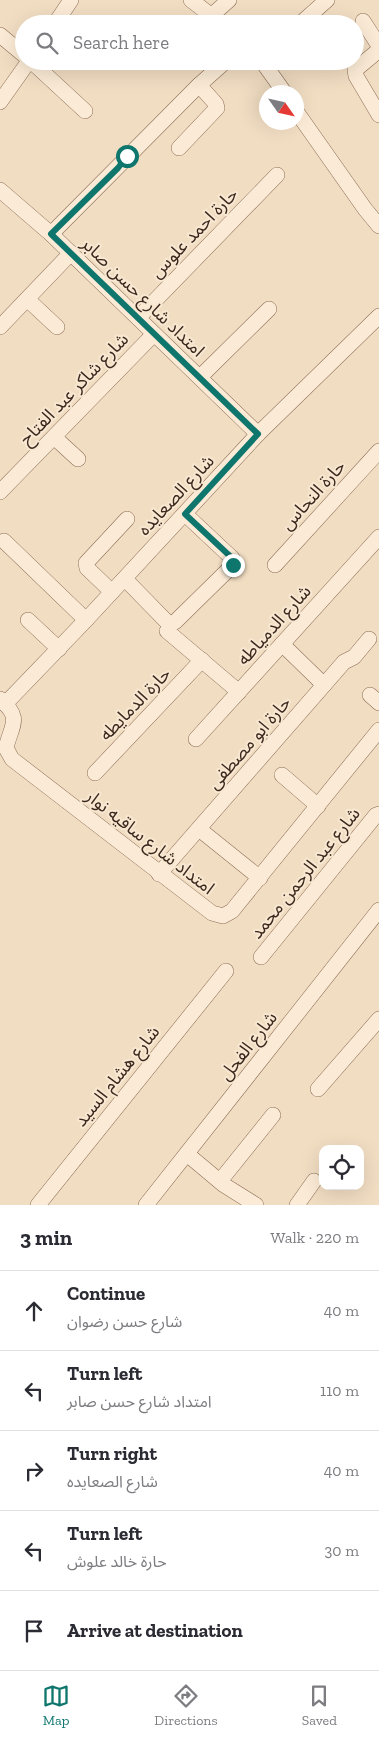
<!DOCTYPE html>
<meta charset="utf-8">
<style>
body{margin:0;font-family:"Zilla Slab","Noto Sans Arabic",serif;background:#f2f2f3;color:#2b2b33}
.controls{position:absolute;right:15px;bottom:15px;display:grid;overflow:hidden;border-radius:10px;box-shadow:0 5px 20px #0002}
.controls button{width:45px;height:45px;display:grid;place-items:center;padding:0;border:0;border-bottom:1px solid #e1e1e2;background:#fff;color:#2b2b33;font:25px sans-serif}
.compass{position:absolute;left:259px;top:85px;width:45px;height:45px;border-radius:50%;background:#fff;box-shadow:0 5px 20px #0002;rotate:124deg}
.stop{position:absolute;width:15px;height:15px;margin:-11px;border:4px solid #0f766e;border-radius:50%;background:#fff}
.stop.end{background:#0f766e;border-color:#fff;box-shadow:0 1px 5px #0008}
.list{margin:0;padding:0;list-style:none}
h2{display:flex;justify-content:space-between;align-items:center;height:65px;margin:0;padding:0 20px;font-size:21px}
h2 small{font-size:16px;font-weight:400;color:#7c7c81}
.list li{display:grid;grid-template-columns:32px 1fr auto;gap:15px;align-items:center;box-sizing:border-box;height:80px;padding:0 20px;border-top:1px solid #e1e1e2}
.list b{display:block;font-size:19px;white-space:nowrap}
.list p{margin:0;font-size:16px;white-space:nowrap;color:#7c7c81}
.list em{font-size:16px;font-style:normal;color:#7c7c81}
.icon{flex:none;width:28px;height:28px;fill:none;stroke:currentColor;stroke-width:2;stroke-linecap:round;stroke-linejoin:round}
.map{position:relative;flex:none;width:379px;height:1205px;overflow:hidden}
.search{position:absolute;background:#fff;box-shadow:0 5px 20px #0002;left:15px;right:15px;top:15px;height:55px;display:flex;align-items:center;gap:12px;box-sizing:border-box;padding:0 18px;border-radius:28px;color:#7c7c81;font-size:19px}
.sheet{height:465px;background:#fff}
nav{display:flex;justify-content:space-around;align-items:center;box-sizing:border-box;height:70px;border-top:1px solid #e1e1e2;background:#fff;font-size:14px;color:#7c7c81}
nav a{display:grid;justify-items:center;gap:2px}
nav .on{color:#0f766e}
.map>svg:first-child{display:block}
</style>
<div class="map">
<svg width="379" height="1205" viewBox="0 0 379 1205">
<rect width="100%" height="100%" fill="#f1ddc2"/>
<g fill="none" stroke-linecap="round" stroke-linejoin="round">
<defs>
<g id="street">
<path d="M191 0 222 24"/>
<path d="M211 16 229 0"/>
<path d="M363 21 379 46"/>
<path d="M55 24 71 0"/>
<path d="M300 24 327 0"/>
<path d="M0 35 24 55"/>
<path d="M379 50 355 70 356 76 379 115"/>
<path d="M31 61 85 111"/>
<path d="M262 61 284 92"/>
<path d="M0 102 29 61"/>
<path d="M296 111 365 209 379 226"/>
<path d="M179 148 217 108 216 104 199 85"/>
<path d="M0 190 51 234 258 434"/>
<path d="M51 234 199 85 226 61"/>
<path d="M27 299 57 327"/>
<path d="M138 318 277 175"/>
<path d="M0 327 71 253"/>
<path d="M200 377 269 309"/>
<path d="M54 437 78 459"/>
<path d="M0 492 154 334"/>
<path d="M4 541 86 620"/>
<path d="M275 565 379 451"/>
<path d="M125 579 166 621 170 623 175 622 233 565 234 563 232 558 185 514"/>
<path d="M112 592 87 568 86 563 127 519"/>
<path d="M28 620 59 649"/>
<path d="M167 631 239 692"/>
<path d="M282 644 324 685"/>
<path d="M370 695 379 703"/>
<path d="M0 699C23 719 11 725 6 748L12 759 212 913 223 916 232 911 379 730"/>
<path d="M5 704 86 620 258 434 379 316"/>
<path d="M196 739 379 537"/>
<path d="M95 773 202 660"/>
<path d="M282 775 318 806"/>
<path d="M199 829 260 878"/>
<path d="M159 874 344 662 354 657 369 639"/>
<path d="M261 957 376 815 379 814"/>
<path d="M318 1089 379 1019"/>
<path d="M187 1154 224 1185 256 1205"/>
<path d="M220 1181 273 1115"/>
<path d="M38 1205 226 971"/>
<path d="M146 1205 379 910"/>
<path d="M297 1205 314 1181"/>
</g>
</defs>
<use href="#street" stroke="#8d6d58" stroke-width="16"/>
<use href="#street" stroke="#fbebd6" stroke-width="15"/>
</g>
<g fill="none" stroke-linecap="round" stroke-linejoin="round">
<path stroke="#0f766e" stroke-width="6" d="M127 156 118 168 51 234 258 434 185 514 232 558 234 563 233 565"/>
</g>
<g text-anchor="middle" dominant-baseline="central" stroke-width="4" stroke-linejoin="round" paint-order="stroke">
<g font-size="18" fill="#3c281d" stroke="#f8e8d2">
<text transform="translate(194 233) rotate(-46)">حارة احمد علوس</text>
<text transform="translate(143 297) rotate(44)">امتداد شارع حسن صابر</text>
<text transform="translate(74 389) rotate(-46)">شارع شاكر عبد الفتاح</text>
<text transform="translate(176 495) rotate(-47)">شارع الصعايده</text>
<text transform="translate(313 495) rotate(-48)">حارة النحاس</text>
<text transform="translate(274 625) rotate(-48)">شارع الدمياطه</text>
<text transform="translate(135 704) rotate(-46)">حارة الدمايطه</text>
<text transform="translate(249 743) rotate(-49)">حارة ابو مصطفى</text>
<text transform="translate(150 842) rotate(38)">امتداد شارع ساقيه نوار</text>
<text transform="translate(305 873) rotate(-51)">شارع عبد الرحمن محمد</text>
<text transform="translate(248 1046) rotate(-52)">شارع الفحل</text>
<text transform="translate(117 1076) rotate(-51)">شارع هشام السيد</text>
</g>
</g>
</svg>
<div class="controls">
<button><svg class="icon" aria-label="locate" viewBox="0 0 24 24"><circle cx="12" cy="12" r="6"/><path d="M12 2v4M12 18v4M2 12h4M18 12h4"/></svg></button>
</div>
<svg class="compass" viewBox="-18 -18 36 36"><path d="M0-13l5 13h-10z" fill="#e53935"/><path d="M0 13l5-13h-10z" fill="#7c7c81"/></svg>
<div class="stop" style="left:127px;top:156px"></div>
<div class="stop end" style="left:233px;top:565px"></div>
<div class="search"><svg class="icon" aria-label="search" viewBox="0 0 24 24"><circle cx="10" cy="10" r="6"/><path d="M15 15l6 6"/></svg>Search here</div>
</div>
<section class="sheet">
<h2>3 min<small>Walk · 220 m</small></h2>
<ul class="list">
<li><svg class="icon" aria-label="ahead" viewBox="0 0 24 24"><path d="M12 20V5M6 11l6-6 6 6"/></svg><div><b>Continue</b><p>شارع حسن رضوان</p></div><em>40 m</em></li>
<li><svg class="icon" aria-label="left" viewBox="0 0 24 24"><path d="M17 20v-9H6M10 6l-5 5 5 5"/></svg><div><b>Turn left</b><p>امتداد شارع حسن صابر</p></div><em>110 m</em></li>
<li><svg class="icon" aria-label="right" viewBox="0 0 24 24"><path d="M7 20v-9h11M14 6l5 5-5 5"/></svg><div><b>Turn right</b><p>شارع الصعايده</p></div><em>40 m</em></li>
<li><svg class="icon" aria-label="left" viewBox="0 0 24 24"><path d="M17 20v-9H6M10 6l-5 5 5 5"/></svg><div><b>Turn left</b><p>حارة خالد علوش</p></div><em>30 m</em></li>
<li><svg class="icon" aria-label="arrive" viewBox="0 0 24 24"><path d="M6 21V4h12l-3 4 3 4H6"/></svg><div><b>Arrive at destination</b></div></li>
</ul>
</section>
<nav>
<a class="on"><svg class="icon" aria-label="map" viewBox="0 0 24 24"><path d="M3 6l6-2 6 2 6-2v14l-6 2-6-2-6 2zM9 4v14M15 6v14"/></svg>Map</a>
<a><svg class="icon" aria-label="directions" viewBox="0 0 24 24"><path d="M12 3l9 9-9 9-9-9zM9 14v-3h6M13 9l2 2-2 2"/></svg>Directions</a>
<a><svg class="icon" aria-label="saved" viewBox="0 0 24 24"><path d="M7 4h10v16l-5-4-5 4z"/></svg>Saved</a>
</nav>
